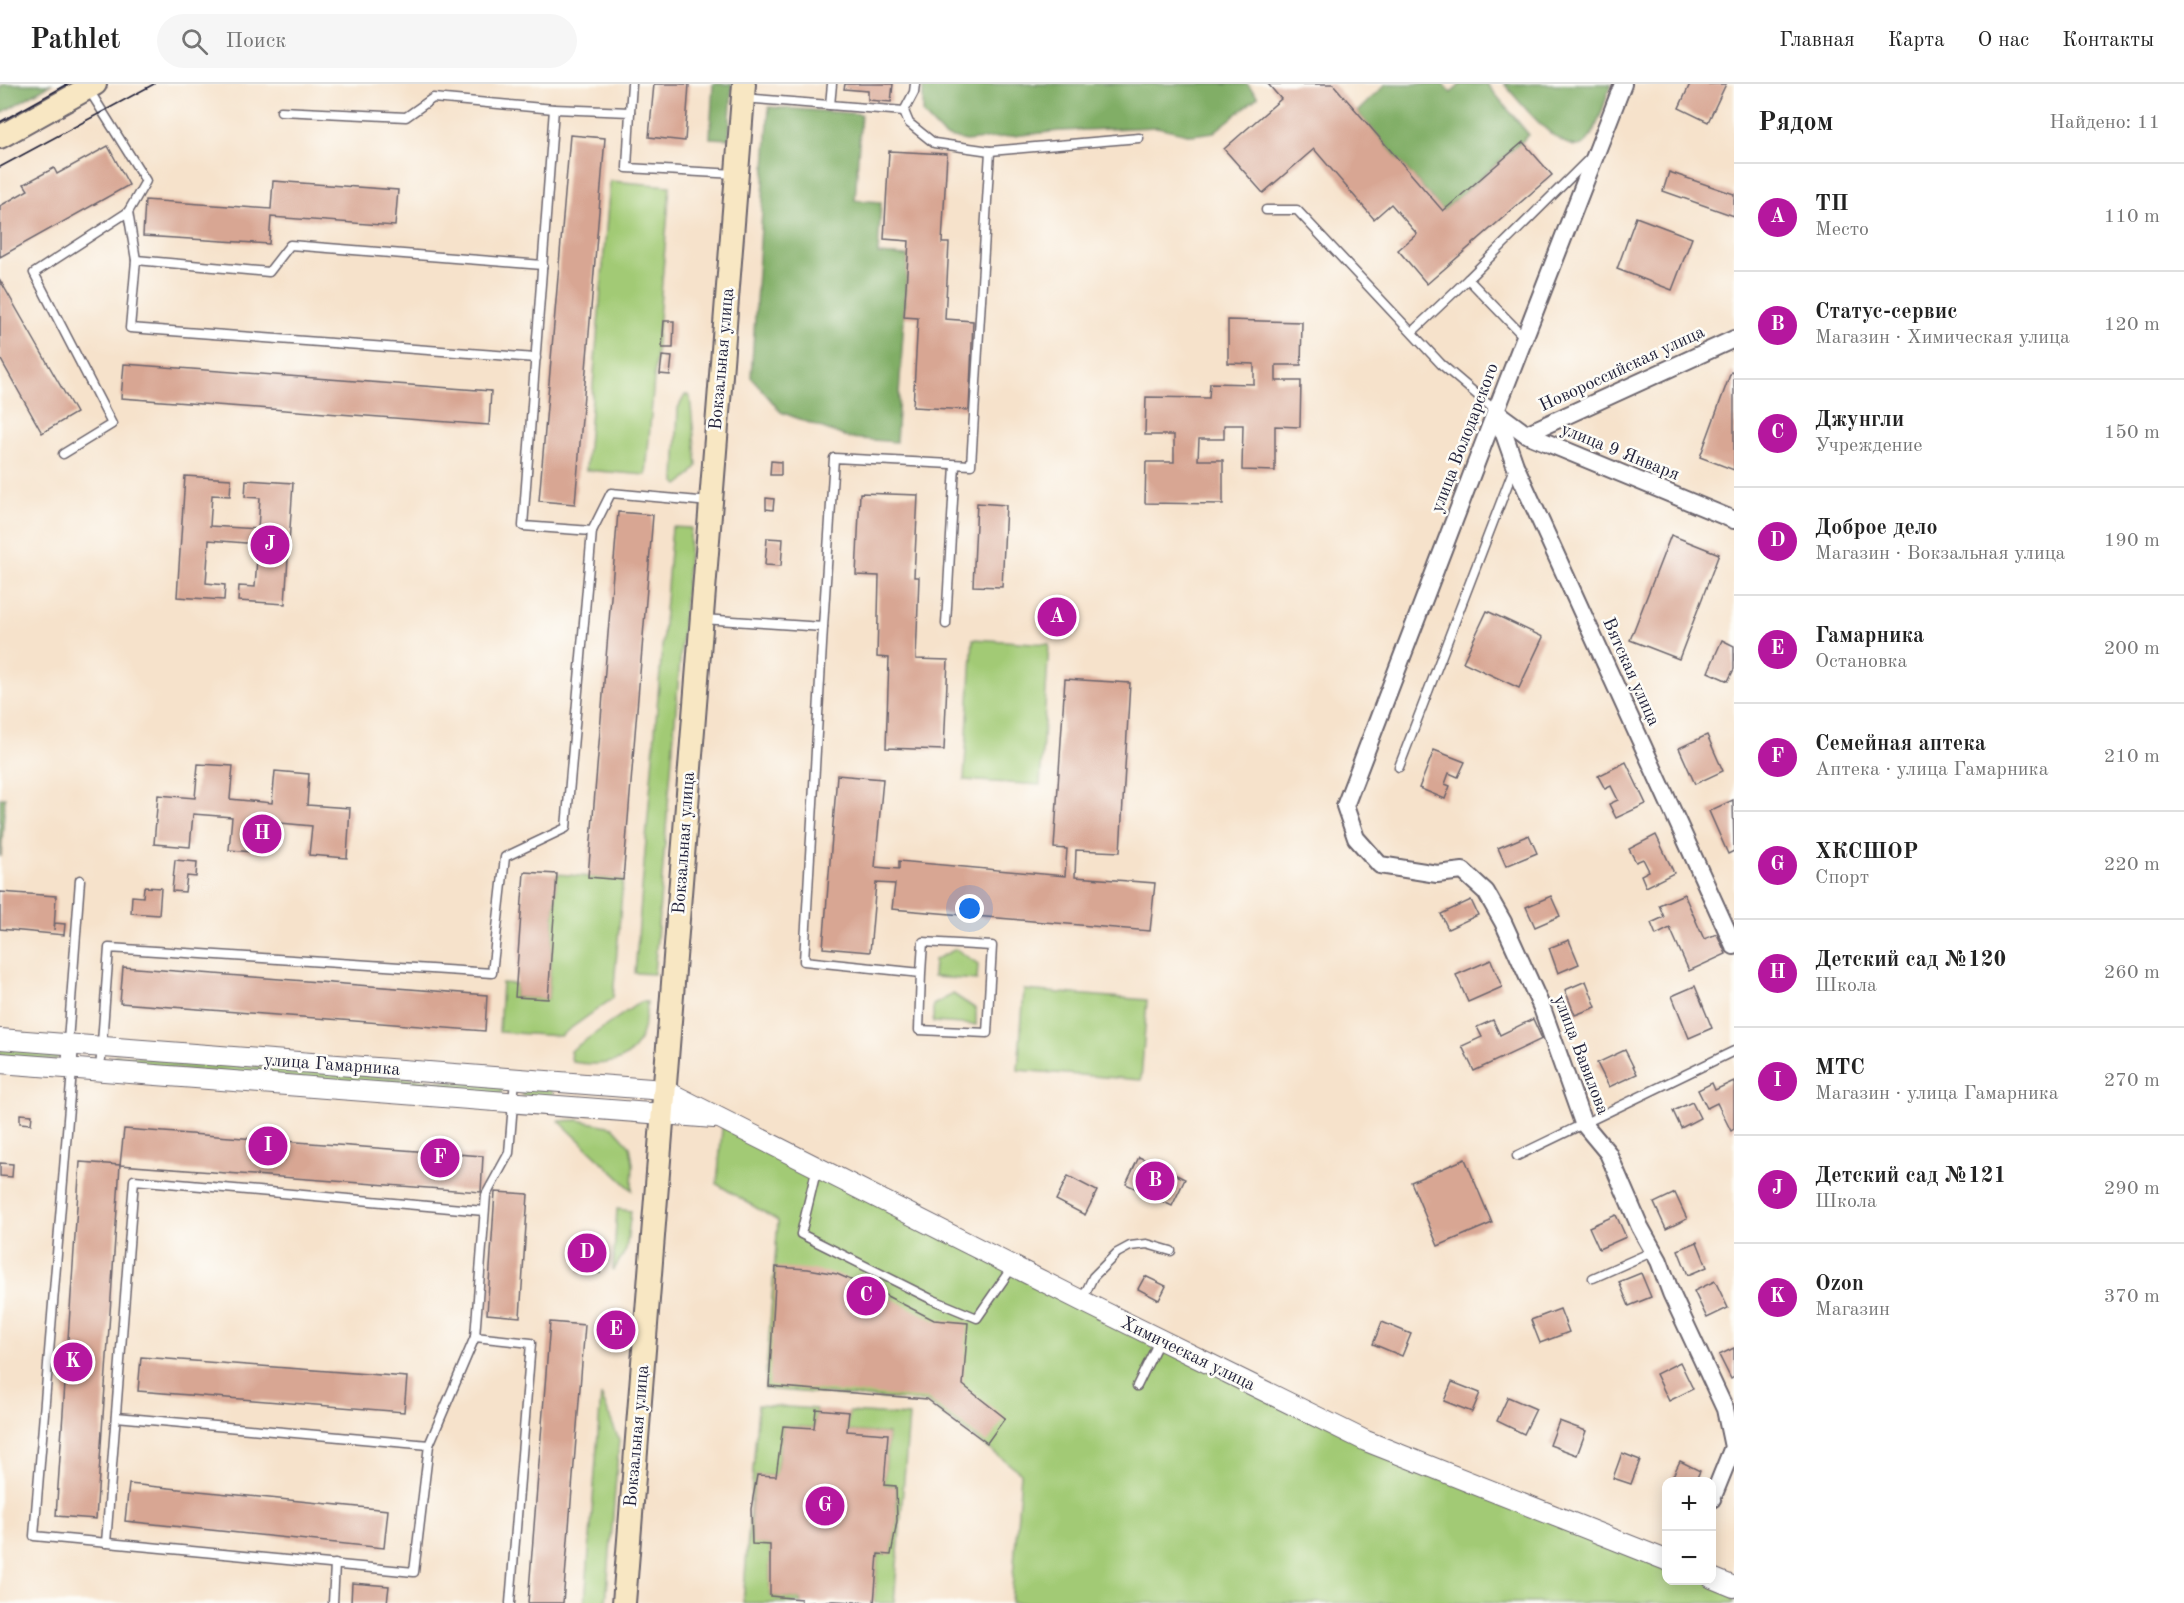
<!DOCTYPE html>
<html lang="ru">
<meta charset="utf-8">
<style>
body{margin:0;font-family:"Old Standard TT",serif;background:#f6f6f6;color:#222}
.controls{position:absolute;right:18px;bottom:18px;display:grid;overflow:hidden;border-radius:12px;box-shadow:0 3px 15px #0003}
.controls button{width:54px;height:54px;display:grid;place-items:center;padding:0;border:0;border-bottom:2px solid #e0e0e0;background:#fff;color:#222;font:30px sans-serif}
.you{position:absolute;left:970px;top:825px;width:21px;height:21px;margin:-15px;border:4px solid #fff;border-radius:50%;background:#1a73e8;box-shadow:0 0 0 9px #1a73e833}
.badge{display:grid;place-items:center;width:39px;height:39px;border-radius:50%;background:#b5179e;color:#fff;font-size:20px;font-weight:700}
.pin{position:absolute;translate:-50% -50%;border:3px solid #fff;box-shadow:0 2px 6px #0006}
.list{margin:0;padding:0;list-style:none}
h2{display:flex;justify-content:space-between;align-items:center;height:78px;margin:0;padding:0 24px;font-size:26px}
h2 small{font-size:20px;font-weight:400;color:#767676}
.list li{display:grid;grid-template-columns:39px 1fr auto;gap:18px;align-items:center;box-sizing:border-box;height:108px;padding:0 24px;border-top:2px solid #e0e0e0}
.list b{display:block;font-size:22px;white-space:nowrap}
.list p{margin:0;font-size:20px;white-space:nowrap;color:#767676}
.list em{font-size:20px;font-style:normal;color:#767676}
.icon{flex:none;width:33px;height:33px;fill:none;stroke:currentColor;stroke-width:2;stroke-linecap:round;stroke-linejoin:round}
.map{position:relative;flex:none;width:1734px;height:1519px;overflow:hidden}
header{display:flex;align-items:center;gap:36px;box-sizing:border-box;height:84px;padding:0 30px;background:#fff;border-bottom:2px solid #e0e0e0}
header strong{font-size:28px}
nav{display:flex;gap:33px;margin-inline-start:auto;font-size:21px}
.search{width:420px;height:54px;background:#f6f6f6;display:flex;align-items:center;gap:15px;box-sizing:border-box;padding:0 21px;border-radius:33px;color:#767676;font-size:22px}
main{display:flex}
aside{flex:1;background:#fff}
.map>svg:first-child{display:block}
</style>
<header>
<strong>Pathlet</strong>
<div class="search"><svg class="icon" aria-label="search" viewBox="0 0 24 24"><circle cx="10" cy="10" r="6"/><path d="M15 15l6 6"/></svg>Поиск</div>
<nav><a>Главная</a><a>Карта</a><a>О нас</a><a>Контакты</a></nav>
</header>
<main>
<div class="map">
<svg width="1734" height="1519" viewBox="0 0 1734 1519">
<rect width="100%" height="100%" fill="#fdfcf7"/>
<filter id="ink" filterUnits="userSpaceOnUse"><feTurbulence type="fractalNoise" baseFrequency=".0167" numOctaves="2"/><feDisplacementMap in="SourceGraphic" scale="12" xChannelSelector="R" yChannelSelector="G"/><feConvolveMatrix kernelMatrix="1 2 1 2 8 2 1 2 1" color-interpolation-filters="sRGB"/></filter>
<filter id="wash" filterUnits="userSpaceOnUse"><feTurbulence type="fractalNoise" baseFrequency=".008" numOctaves="4" result="noise"/><feDisplacementMap in="SourceGraphic" scale="24" xChannelSelector="R" yChannelSelector="G"/><feGaussianBlur stdDeviation="1.35" result="paint"/><feColorMatrix in="noise" values="0 0 0 0 0 0 0 0 0 0 0 0 0 0 0 0 0 1.4 0 .05"/><feComposite in="paint" operator="in"/></filter>
<g filter="url(#wash)">
<rect width="100%" height="100%" fill="#f6e2cb"/>
<g fill="#a2ca75" stroke="#627658" stroke-width="1.5">
<path d="M610 97 670 102 646 391 586 386Z"/>
<path d="M685 311H688L690 313 697 382 690 392 678 401 675 398 678 324Z"/>
<path d="M672 443 691 444 654 890 635 889Z"/>
<path d="M973 555 1049 560 1040 701 964 696Z"/>
<path d="M557 790 623 796 613 914 560 952 499 948 502 899 516 900 515 913 548 915Z"/>
<path d="M956 865 978 880 977 896 933 893 934 876Z"/>
<path d="M1024 906 1147 916 1141 996 1018 986Z"/>
<path d="M953 910 976 925V941L933 938V921Z"/>
<path d="M640 918H647C644 971 624 986 572 978L570 967Z"/>
<path d="M0 962 57 967 58 973 56 976 0 972Z"/>
<path d="M115 971 501 1002 502 1008 500 1010 115 980 113 977Z"/>
<path d="M524 1003 552 1006 553 1011 551 1014 523 1012 522 1009Z"/>
<path d="M723 1035 1366 1357 1666 1476V1496H1712L1734 1503V1519H1011L1021 1389 927 1318 765 1305 778 1137 717 1100Z"/>
<path d="M578 1036 613 1043 630 1062 633 1080 632 1106 559 1037Z"/>
<path d="M617 1125 631 1127 626 1166 613 1187Z"/>
<path d="M601 1311 619 1356 606 1519H585Z"/>
<path d="M758 1321 816 1325 814 1344 783 1342 776 1392 757 1391 751 1425 752 1459 770 1461V1512L801 1515V1519H743Z"/>
<path d="M849 1328 909 1332 894 1519H874L878 1470H891L897 1437 896 1402 884 1401 888 1350 847 1347Z"/>
</g>
<g fill="#81ae66" stroke="#526850" stroke-width="1.5">
<path d="M5 0H51L0 30V3Z"/>
<path d="M713 0H732L729 55 710 54Z"/>
<path d="M923 0H1247L1258 13 1214 48 1192 51 1157 43 1060 47 966 57 944 52 923 30Z"/>
<path d="M1386 0H1443L1451 9 1461 0H1487L1529 51 1443 127 1357 28Z"/>
<path d="M1504 0H1611C1606 14 1596 51 1585 59 1564 76 1517 14 1504 0Z"/>
<path d="M769 23 861 30 855 116 881 118 878 170 908 172 896 358 849 354 781 328 751 293Z"/>
<path d="M0 714H5L1 772H0Z"/>
</g>
<g id="blocks">
<g fill="#d8a693">
<path d="M654 0H689L685 57 649 53Z"/>
<path d="M845 0H893L891 18 868 16V7L844 5Z"/>
<path d="M1268 0H1333L1443 127 1523 58 1552 91 1427 200 1398 166 1417 150 1391 120 1374 135 1314 65 1263 109 1224 65 1281 15Z"/>
<path d="M1690 0H1726L1708 38 1679 24Z"/>
<path d="M570 51 605 54 575 420 539 417Z"/>
<path d="M108 62 129 101 0 173V122L28 106 24 100 54 84 57 90Z"/>
<path d="M889 67 947 70 942 159H949L945 235 973 237 969 326 913 323 918 234 904 233 909 157 884 155Z"/>
<path d="M1669 88 1734 110V132L1663 107Z"/>
<path d="M273 97 398 106 395 142 271 133 269 160 143 152 145 116 271 125Z"/>
<path d="M1636 133 1692 154 1672 206 1617 185Z"/>
<path d="M0 196 76 329 42 349 0 274Z"/>
<path d="M1228 236 1302 238 1301 281H1276V297H1301L1300 343 1275 342V387L1242 386 1243 341H1224V355H1199L1198 376H1223V420L1145 419 1146 378H1174V351H1145L1146 313 1209 314 1210 299 1254 300V280L1228 279Z"/>
<path d="M664 237H674L673 264H662Z"/>
<path d="M662 272 672 273 670 291 660 290Z"/>
<path d="M124 280 491 307 489 341 121 314Z"/>
<path d="M1731 288 1734 289V386L1700 373Z"/>
<path d="M771 377 781 378V391H770Z"/>
<path d="M185 392 231 395 230 412 212 411 210 442 258 445 260 414 245 413 246 396 293 399 285 520 238 517 239 502 255 503 258 460 209 456 206 499 225 501 224 516 177 513Z"/>
<path d="M860 409 918 411 914 493H919L916 575 948 576 944 666 886 664 889 574 877 573 879 492 856 491Z"/>
<path d="M766 414 774 415 773 426 766 425Z"/>
<path d="M977 419 1006 421 1002 503 973 502Z"/>
<path d="M618 428 653 431 623 796 588 793Z"/>
<path d="M1671 451 1719 470 1679 575 1630 556Z"/>
<path d="M767 454 783 455 781 482 765 481Z"/>
<path d="M1044 524 1070 525 1069 542 1043 541Z"/>
<path d="M1487 527 1543 553 1519 604 1463 578Z"/>
<path d="M1722 556 1734 562V585L1728 597 1708 588Z"/>
<path d="M1065 595 1130 599 1120 768 1076 766 1075 793 1155 799 1150 847 892 825 895 800 876 799 870 868 823 864 837 691 883 695 875 783 899 785V777L1065 792 1067 765 1054 764Z"/>
<path d="M1707 651 1723 687 1695 700 1679 664Z"/>
<path d="M1434 666 1465 678 1458 693 1449 689 1445 700 1450 702 1445 715 1419 704Z"/>
<path d="M1626 678 1646 720 1616 734 1609 720 1618 716 1611 702 1605 705 1598 692Z"/>
<path d="M198 680 233 682 230 715 272 719 275 687 309 690 307 721 350 724 347 774 309 771 312 742 270 738 267 769 229 766 232 733 193 730 190 763 154 760 158 711 195 714Z"/>
<path d="M1733 716 1734 767 1728 770 1709 727Z"/>
<path d="M1529 751 1537 769 1506 782 1498 764Z"/>
<path d="M1656 751 1674 789 1646 803 1641 791 1649 787 1643 775 1636 778 1629 765Z"/>
<path d="M175 776 197 778 196 793 187 792 185 808 172 807Z"/>
<path d="M524 788 557 790 548 915 515 913Z"/>
<path d="M144 803 161 804 159 831 131 829 132 812 143 813Z"/>
<path d="M0 808 56 812 54 846 55 839 65 840 64 851 0 845Z"/>
<path d="M1684 810 1704 855 1717 850 1726 870 1689 887 1670 844 1656 851 1651 839 1664 833 1659 821Z"/>
<path d="M1551 812 1560 832 1535 843 1526 823Z"/>
<path d="M1471 816 1478 831 1448 845 1441 830Z"/>
<path d="M1569 856 1579 880 1558 889 1549 864Z"/>
<path d="M1491 876 1502 903 1468 918 1456 891Z"/>
<path d="M123 883 487 911 485 947 120 919Z"/>
<path d="M1586 897 1596 923 1575 931 1565 906Z"/>
<path d="M1695 902 1712 944 1689 954 1672 912Z"/>
<path d="M1533 935 1542 955 1474 987 1462 962 1482 953 1477 943 1493 936 1500 951Z"/>
<path d="M1625 966 1637 990 1609 1003 1597 979Z"/>
<path d="M1734 997V1045L1731 1047 1717 1019 1707 1024 1698 1006 1712 999 1715 1006Z"/>
<path d="M1692 1018 1700 1034 1681 1044 1673 1027Z"/>
<path d="M20 1030 32 1031 31 1040 20 1039Z"/>
<path d="M124 1045 483 1072 481 1108 120 1081Z"/>
<path d="M1139 1073 1185 1095 1172 1122 1126 1100Z"/>
<path d="M1465 1075 1492 1139 1438 1162 1411 1098Z"/>
<path d="M80 1078 120 1081 96 1435 56 1432Z"/>
<path d="M0 1079 13 1080 12 1093 0 1092Z"/>
<path d="M1068 1092 1097 1107 1085 1131 1056 1116Z"/>
<path d="M495 1108 528 1110 520 1233 487 1230Z"/>
<path d="M1675 1109 1687 1135 1666 1145 1654 1119Z"/>
<path d="M1616 1131 1626 1153 1599 1165 1589 1143Z"/>
<path d="M582 1156 602 1157 600 1189 579 1188Z"/>
<path d="M1697 1158 1707 1183 1688 1191 1678 1166Z"/>
<path d="M776 1183 808 1185 837 1190 881 1209 934 1236 968 1239 963 1301 1005 1334 987 1359 927 1315 769 1302Z"/>
<path d="M1641 1189 1651 1213 1629 1222 1619 1198Z"/>
<path d="M1145 1192 1166 1202 1159 1216 1138 1205Z"/>
<path d="M1715 1197 1728 1224 1707 1234 1694 1207Z"/>
<path d="M1560 1225 1569 1248 1540 1259 1531 1236Z"/>
<path d="M550 1238 585 1241 563 1519H528Z"/>
<path d="M1382 1238 1411 1250 1402 1272 1373 1260Z"/>
<path d="M1734 1264V1293L1731 1295 1719 1271Z"/>
<path d="M141 1273 407 1293 404 1328 138 1307Z"/>
<path d="M1680 1278 1693 1305 1669 1317 1656 1290Z"/>
<path d="M1452 1298 1480 1309 1472 1328 1444 1317Z"/>
<path d="M1508 1313 1536 1325 1524 1350 1497 1337Z"/>
<path d="M816 1325 849 1328 847 1347 888 1350 884 1401 896 1402 897 1437 891 1471 878 1470 874 1519 834 1517 801 1519V1515L770 1512V1461L752 1460 751 1425 757 1391 776 1392 783 1342 814 1344Z"/>
<path d="M1559 1337 1586 1347 1577 1371 1550 1361Z"/>
<path d="M1622 1369 1640 1376 1631 1400 1613 1394Z"/>
<path d="M1680 1377 1700 1387 1695 1398H1670Z"/>
<path d="M129 1400 388 1426 384 1464 125 1437Z"/>
<path d="M352 1499 389 1502 387 1519H351Z"/>
</g>
</g>
</g>
<g filter="url(#ink)">
<use href="#blocks" fill-opacity="0" stroke="#6c656d" stroke-width="1.5"/>
<g fill="none" stroke-linecap="round" stroke-linejoin="round">
<defs>
<g id="service">
<path d="M89 6 146 97 128 128"/>
<path d="M743 14 904 27 914 8 915 0"/>
<path d="M830 21 832 0"/>
<path d="M281 27 406 33 433 14 554 25"/>
<path d="M904 27 909 39 934 59 990 67 1139 54"/>
<path d="M630 28 632 0"/>
<path d="M1266 126H1297L1441 280 1496 327"/>
<path d="M136 176 269 188 290 161 543 181"/>
<path d="M1412 248 1468 195"/>
<path d="M1524 253 1468 195 1589 75"/>
<path d="M63 370 112 340 34 189 128 128 136 176 130 244 536 274"/>
<path d="M592 447 523 442 554 25 630 28 627 84 736 90"/>
<path d="M702 535 823 543 804 877 921 889 923 858 992 862 987 949 919 946 921 889"/>
<path d="M946 540 955 381"/>
<path d="M823 543 834 374 971 381 990 67"/>
<path d="M1399 683 1514 384"/>
<path d="M74 962 34 1452 414 1488 429 1361"/>
<path d="M66 984 80 796"/>
<path d="M100 986 109 864 492 889 505 773 566 744 592 447 611 409 710 418"/>
<path d="M1517 1072 1734 967"/>
<path d="M817 1083 801 1150 931 1215 977 1234 1013 1182"/>
<path d="M1593 1194 1654 1167"/>
<path d="M1082 1216 1093 1193 1117 1169 1130 1162 1147 1160 1171 1167"/>
<path d="M1137 1302 1160 1255"/>
<path d="M116 1333 429 1361 475 1253"/>
<path d="M106 1459 134 1096 484 1127"/>
<path d="M333 1519 335 1480"/>
<path d="M510 1519 531 1259 475 1253 486 1111 509 1069 515 995"/>
</g>
<g id="minor">
<path d="M1623 0 1496 327 1345 722 1356 754 1380 781 1437 790 1463 787 1486 808 1503 838 1542 924 1583 1039 1608 1069 1640 1143 1659 1177 1671 1209 1725 1325 1733 1363 1712 1415"/>
<path d="M1496 327 1515 381 1734 862"/>
<path d="M1496 328 1526 350 1734 436"/>
<path d="M1526 350 1734 255"/>
</g>
<g id="tertiary">
<path d="M0 955 664 1006 1082 1217 1366 1357 1666 1476"/>
<path d="M0 979 714 1034"/>
<path d="M1712 1494 1734 1503"/>
</g>
<g id="secondary">
<path d="M0 53 95 0"/>
<path d="M624 1519 744 0"/>
</g>
</defs>
<use href="#service" stroke="#6c656d" stroke-width="11"/>
<use href="#minor" stroke="#6c656d" stroke-width="20"/>
<use href="#tertiary" stroke="#6c656d" stroke-width="22"/>
<use href="#secondary" stroke="#6c656d" stroke-width="26"/>
<use href="#service" stroke="#fff" stroke-width="8"/>
<use href="#minor" stroke="#fff" stroke-width="16"/>
<use href="#tertiary" stroke="#fff" stroke-width="20"/>
<use href="#secondary" stroke="#f8e7c3" stroke-width="22"/>
<g stroke="#22223b" stroke-width="1.5">
<path d="M0 38 68 0"/>
<path d="M0 83 154 0"/>
</g>
</g>
</g>
<g text-anchor="middle" dominant-baseline="central" stroke-width="5" stroke-linejoin="round" paint-order="stroke">
<g font-size="18" fill="#22223b" stroke="#fdfcf7">
<text transform="translate(722 275) rotate(-85)">Вокзальная улица</text>
<text transform="translate(1622 285) rotate(-25)">Новороссийская улица</text>
<text transform="translate(1465 354) rotate(-69)">улица Володарского</text>
<text transform="translate(1620 368) rotate(22)">улица 9 Января</text>
<text transform="translate(1631 588) rotate(66)">Вятская улица</text>
<text transform="translate(684 759) rotate(-86)">Вокзальная улица</text>
<text transform="translate(1581 971) rotate(69)">улица Вавилова</text>
<text transform="translate(332 981) rotate(4)">улица Гамарника</text>
<text transform="translate(1188 1270) rotate(26)">Химическая улица</text>
<text transform="translate(637 1352) rotate(-85)">Вокзальная улица</text>
</g>
</g>
</svg>
<div class="controls">
<button>+</button>
<button>−</button>
</div>
<div class="you"></div>
<div class="pin badge" style="left:1057px;top:533px">A</div>
<div class="pin badge" style="left:1155px;top:1097px">B</div>
<div class="pin badge" style="left:866px;top:1212px">C</div>
<div class="pin badge" style="left:587px;top:1169px">D</div>
<div class="pin badge" style="left:616px;top:1246px">E</div>
<div class="pin badge" style="left:440px;top:1074px">F</div>
<div class="pin badge" style="left:825px;top:1422px">G</div>
<div class="pin badge" style="left:262px;top:750px">H</div>
<div class="pin badge" style="left:268px;top:1062px">I</div>
<div class="pin badge" style="left:270px;top:461px">J</div>
<div class="pin badge" style="left:73px;top:1278px">K</div>
</div>
<aside>
<h2>Рядом<small>Найдено: 11</small></h2>
<ul class="list">
<li><span class="badge">A</span><div><b>ТП</b><p>Место</p></div><em>110 m</em></li>
<li><span class="badge">B</span><div><b>Статус-сервис</b><p>Магазин · Химическая улица</p></div><em>120 m</em></li>
<li><span class="badge">C</span><div><b>Джунгли</b><p>Учреждение</p></div><em>150 m</em></li>
<li><span class="badge">D</span><div><b>Доброе дело</b><p>Магазин · Вокзальная улица</p></div><em>190 m</em></li>
<li><span class="badge">E</span><div><b>Гамарника</b><p>Остановка</p></div><em>200 m</em></li>
<li><span class="badge">F</span><div><b>Семейная аптека</b><p>Аптека · улица Гамарника</p></div><em>210 m</em></li>
<li><span class="badge">G</span><div><b>ХКСШОР</b><p>Спорт</p></div><em>220 m</em></li>
<li><span class="badge">H</span><div><b>Детский сад №120</b><p>Школа</p></div><em>260 m</em></li>
<li><span class="badge">I</span><div><b>МТС</b><p>Магазин · улица Гамарника</p></div><em>270 m</em></li>
<li><span class="badge">J</span><div><b>Детский сад №121</b><p>Школа</p></div><em>290 m</em></li>
<li><span class="badge">K</span><div><b>Ozon</b><p>Магазин</p></div><em>370 m</em></li>
</ul>
</aside>
</main>
